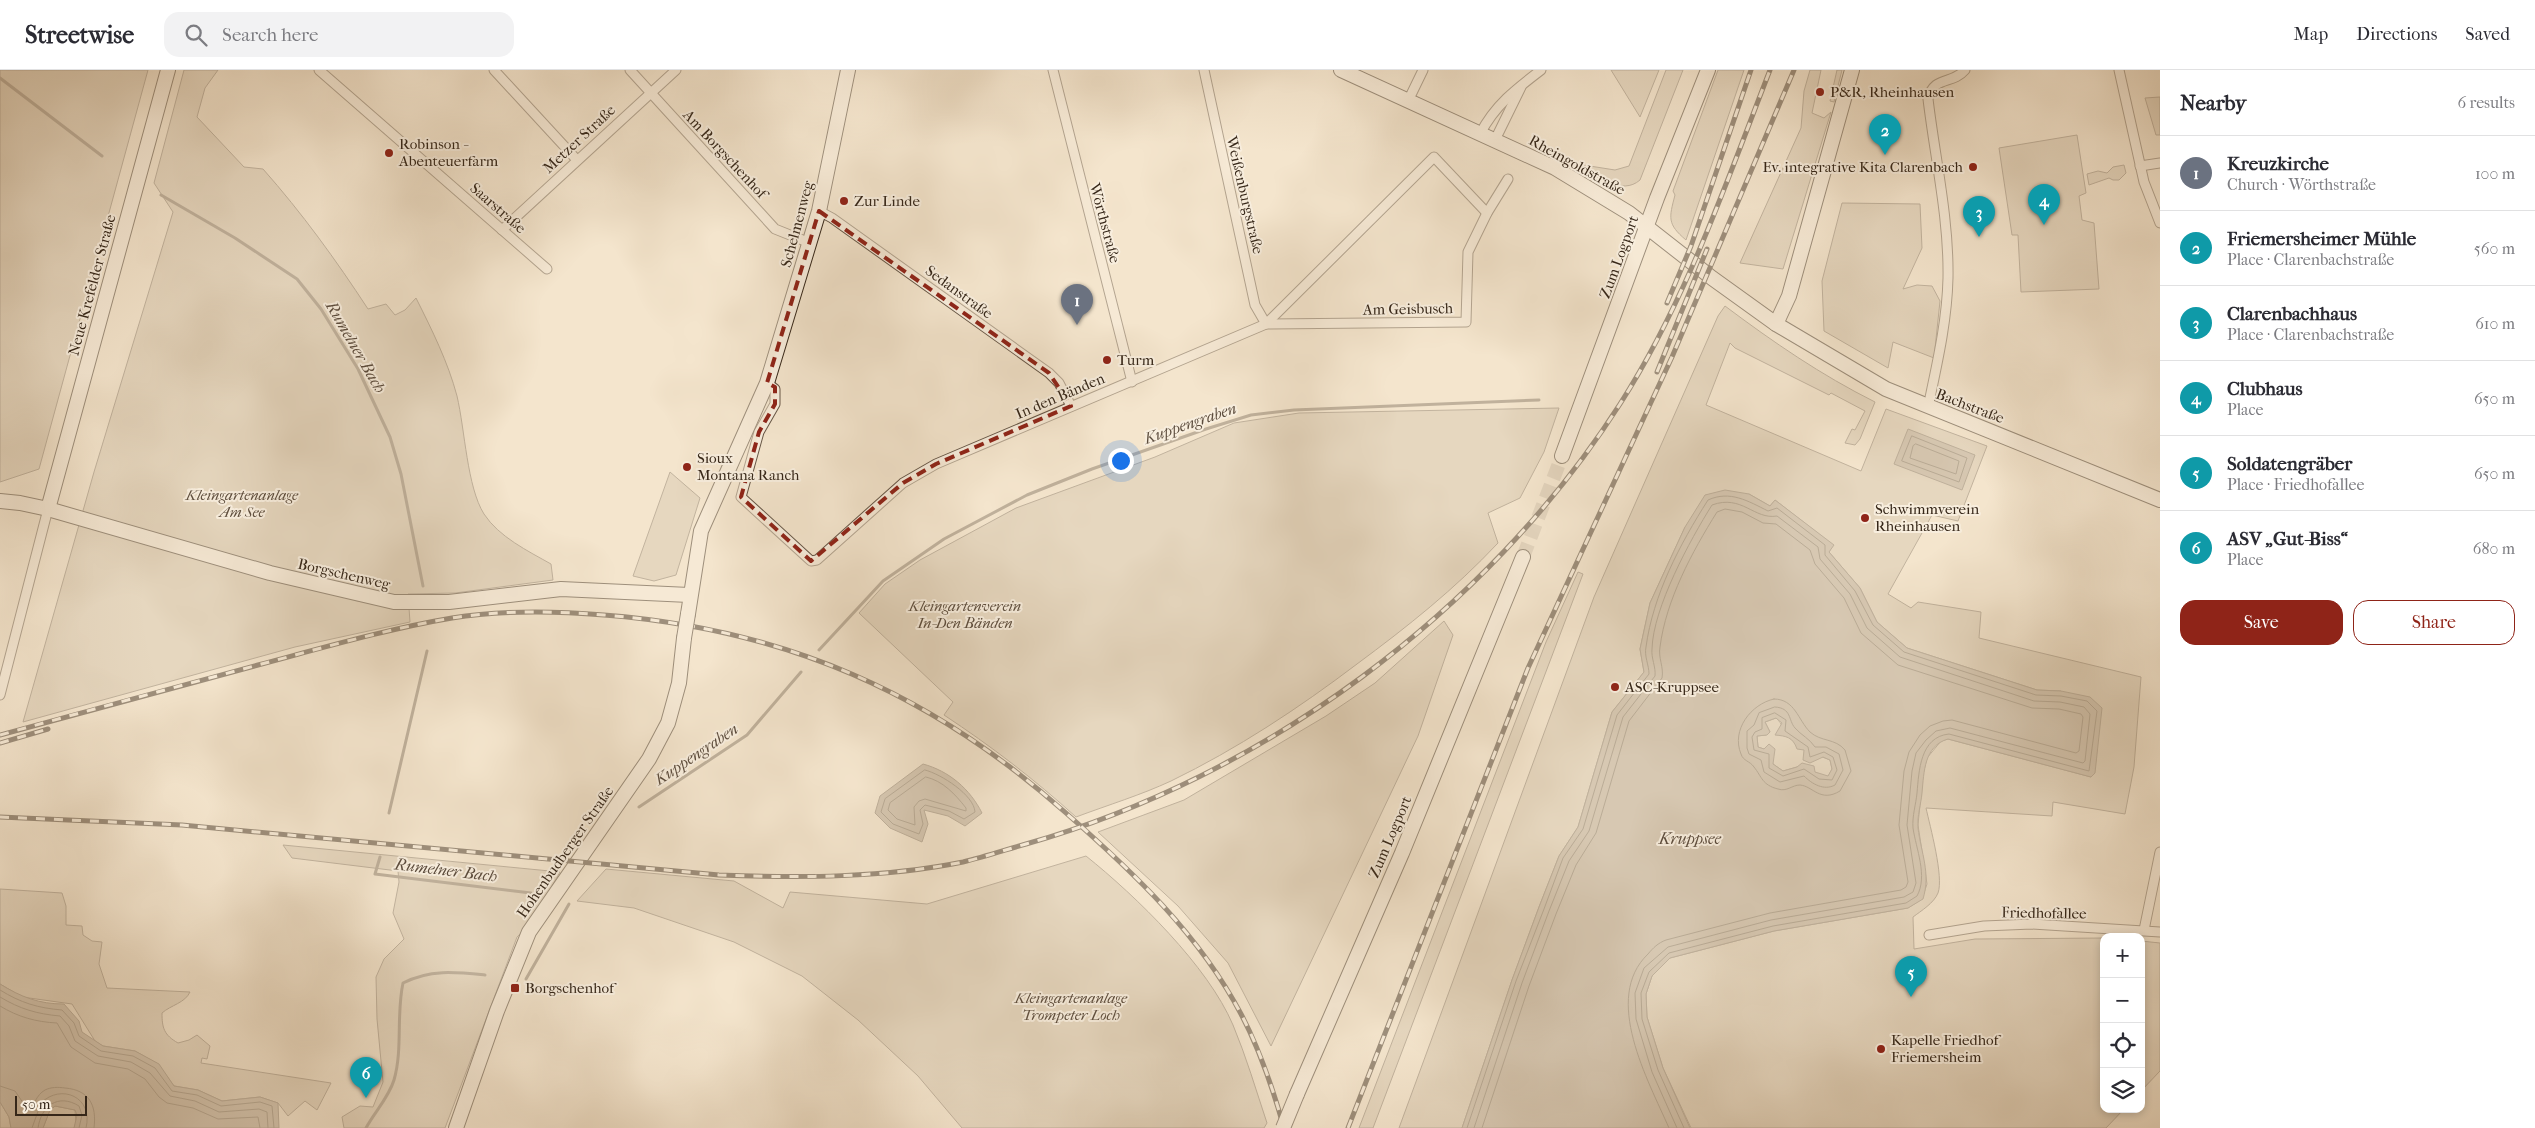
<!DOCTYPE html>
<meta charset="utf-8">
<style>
body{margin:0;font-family:"IM FELL French Canon",serif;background:#f2f2f3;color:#2b2b33}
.controls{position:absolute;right:15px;bottom:15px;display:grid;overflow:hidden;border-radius:10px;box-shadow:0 2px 8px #0003}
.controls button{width:45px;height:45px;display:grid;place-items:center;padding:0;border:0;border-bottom:1px solid #e1e1e2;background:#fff;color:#2b2b33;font:25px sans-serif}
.scale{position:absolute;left:15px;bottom:12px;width:72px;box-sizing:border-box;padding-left:5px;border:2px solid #362719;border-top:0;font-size:14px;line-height:18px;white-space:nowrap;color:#362719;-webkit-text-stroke:4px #f8eede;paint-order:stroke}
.you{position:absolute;left:1120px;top:390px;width:18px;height:18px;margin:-12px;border:4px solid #fff;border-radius:50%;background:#1a73e8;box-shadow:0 0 0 8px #1a73e833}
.badge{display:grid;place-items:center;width:32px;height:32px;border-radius:50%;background:#8f2418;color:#fff;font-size:16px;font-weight:700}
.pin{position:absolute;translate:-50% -41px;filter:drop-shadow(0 1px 2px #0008)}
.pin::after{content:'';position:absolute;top:26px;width:18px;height:15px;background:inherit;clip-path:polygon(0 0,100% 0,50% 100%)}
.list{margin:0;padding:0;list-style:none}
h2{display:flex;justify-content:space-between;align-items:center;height:65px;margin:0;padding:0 20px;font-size:21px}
h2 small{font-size:16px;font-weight:400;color:#7c7c81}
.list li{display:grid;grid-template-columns:32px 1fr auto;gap:15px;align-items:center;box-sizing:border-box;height:75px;padding:0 20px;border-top:1px solid #e1e1e2}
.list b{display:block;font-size:19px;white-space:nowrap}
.list p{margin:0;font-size:16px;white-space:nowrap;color:#7c7c81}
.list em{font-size:16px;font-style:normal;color:#7c7c81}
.actions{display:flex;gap:10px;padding:15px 20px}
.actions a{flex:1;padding:11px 0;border:1px solid #8f2418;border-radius:15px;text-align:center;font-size:18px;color:#8f2418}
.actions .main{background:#8f2418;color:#fff}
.icon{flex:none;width:28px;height:28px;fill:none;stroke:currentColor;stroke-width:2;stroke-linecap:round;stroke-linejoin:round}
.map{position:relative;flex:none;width:2160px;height:1058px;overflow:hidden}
header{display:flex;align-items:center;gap:30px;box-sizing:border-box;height:70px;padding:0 25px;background:#fff;border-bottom:1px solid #e1e1e2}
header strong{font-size:24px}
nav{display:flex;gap:28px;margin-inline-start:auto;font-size:18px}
.search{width:350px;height:45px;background:#f2f2f3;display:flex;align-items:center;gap:12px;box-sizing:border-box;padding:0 18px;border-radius:15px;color:#7c7c81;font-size:19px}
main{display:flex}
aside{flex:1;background:#fff}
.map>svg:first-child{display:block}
</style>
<header>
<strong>Streetwise</strong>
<div class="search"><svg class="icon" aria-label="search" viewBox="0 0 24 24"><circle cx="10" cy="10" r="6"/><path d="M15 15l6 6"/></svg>Search here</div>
<nav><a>Map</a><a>Directions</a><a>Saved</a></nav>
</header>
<main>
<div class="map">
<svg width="2160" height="1058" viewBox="0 0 2160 1058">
<rect width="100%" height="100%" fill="#f4e5cd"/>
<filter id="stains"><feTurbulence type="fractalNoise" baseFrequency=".004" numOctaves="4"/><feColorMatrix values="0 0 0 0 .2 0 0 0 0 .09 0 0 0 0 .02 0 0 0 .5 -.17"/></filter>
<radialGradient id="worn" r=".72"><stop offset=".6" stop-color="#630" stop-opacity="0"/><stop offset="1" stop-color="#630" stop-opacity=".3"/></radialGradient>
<g fill="#d4c5ae" stroke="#857664">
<path d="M0 0H148L39 399 0 412Z"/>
<path d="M184 0H218L205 18 197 47 244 97 263 99C302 143 336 190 368 239L386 234 395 245 405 240 416 228C432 260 448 292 457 326 465 360 467 417 484 444 499 467 528 481 551 494L553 510 455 523 408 524 410 552 295 577 23 652 94 402 173 142 154 113Z"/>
<path d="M1611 0H1659L1640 47Z"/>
<path d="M1666 0H1683L1640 110C1622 126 1596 106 1577 96V94L1615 100 1629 96Z"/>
<path d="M1718 0H1744L1686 170C1667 154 1669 148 1675 125L1673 121Z"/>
<path d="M1810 0H1821L1812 43 1824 48 1831 42 1783 199 1740 193 1801 58 1804 21Z"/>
<path d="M1837 0H1842L1834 32 1830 31Z"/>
<path d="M2160 27V65H2156L2145 28Z"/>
<path d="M2077 65 2086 123 2079 126 2082 150 2094 153 2099 219 2021 222 2018 165H2012L1999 78Z"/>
<path d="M2124 95 2126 103 2119 110H2113L2109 108 2089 115 2087 104 2098 101 2107 103 2113 97Z"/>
<path d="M1842 133 1920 134 1922 178 1903 219 1917 215 1932 216 1940 231 1934 288 1893 272 1888 298 1824 261 1822 211Z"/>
<path d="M1725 236C1773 272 1821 305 1875 332L1860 369 1855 375 1845 373 1852 359 1855 360 1865 341 1831 323 1829 325 1735 278 1730 273 1706 335 1861 401 1886 339 1987 376 1958 451 1932 445 1888 524 1911 538 1918 532 1981 542 1979 568 2141 607 2134 697 2125 744 2053 732 2052 746 1926 738C1930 756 1944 807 1938 823 1934 833 1921 841 1913 847L1914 879 1975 869 2104 868V1039H2124L2106 1058H1691L1663 998 1647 947 1646 924 1652 906 1670 888 1774 861 1908 838 1922 829 1927 814 1918 755 1923 704 1927 688 1941 671 1948 669 2091 707 2061 621 2037 620 1907 578 1877 552 1860 518 1829 482 1833 475 1775 430 1770 436 1749 424 1685 457 1650 533 1640 579 1644 602 1612 642 1578 757 1559 786 1539 837 1512 910 1462 1058H1399L1594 527 1718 246Z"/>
<path d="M1559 338 1544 382 1520 428 1488 443 1498 473C1455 519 1407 557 1357 594 1299 638 1237 679 1171 711 1141 725 1108 735 1076 747 1034 709 991 676 944 645L953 632 859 543 885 514 920 490 1016 438 1155 387 1234 353 1299 343Z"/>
<path d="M670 402 700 428 676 505 654 511 633 506Z"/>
<path d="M1578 502 1583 504 1373 1058H1359L1546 572Z"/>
<path d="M1444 551 1453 565 1418 666 1271 976 1228 893 1178 836 1098 762 1184 730 1326 646 1375 613Z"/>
<path d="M1776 648C1783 654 1783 661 1789 667 1800 680 1815 684 1830 690L1832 699 1828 707 1797 697 1783 701 1773 694 1764 679 1758 677 1757 666 1766 665 1770 662 1765 652Z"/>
<path d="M283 775 560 802 529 856 517 867 445 1058H344L342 1047 360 1036 373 1037 383 1012 377 949 376 907 384 889 404 869 393 843 399 812 398 801 292 788Z"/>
<path d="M1086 786C1136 826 1208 896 1233 955 1246 986 1256 1020 1267 1053L1264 1058H962L918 1006 858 950 802 906 734 872 634 838 577 831 606 799 734 811 783 838 790 822 927 834Z"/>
<path d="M0 819 62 823 66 836V855L82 856 83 865 92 871 102 872 99 894 107 918 190 922C185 933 171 935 162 943 162 958 164 965 178 973L189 970 197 965 210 976 207 989 202 988 201 993 331 1013 317 1040 305 1031 288 1046 278 1033 260 1027 222 1031 198 1020 174 1016 158 994 135 981 103 976 95 971 72 934 22 927 0 914Z"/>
<path d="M2141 871 2160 873V1001L2141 1021Z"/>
<path d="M0 1032 9 1047 11 1058H0Z"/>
<path d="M55 1036 75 1040 76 1053 74 1058H43L50 1040Z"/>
</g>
<g fill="#b3a490" stroke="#817260" fill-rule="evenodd">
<path d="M1908 359 1975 385 1962 420 1894 394Z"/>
<path d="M1725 420 1749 424 1770 436 1775 430 1834 475 1829 482 1860 518 1877 552 1907 578 2037 620 2061 621 2090 627 2102 638 2095 703 2091 707 1948 669C1924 676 1924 702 1922 723 1921 734 1917 746 1918 758 1921 783 1931 803 1923 829L1908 838 1774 861 1670 888 1652 906 1646 924 1647 947 1663 998 1690 1058H1462L1512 910 1539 837 1559 786 1578 757 1612 642 1644 602 1640 579 1650 533 1685 457 1705 425ZM1776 648 1782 653 1775 665C1786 666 1793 667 1797 679L1804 680 1803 690 1810 693 1823 687 1830 690 1832 699 1828 706 1815 702 1814 696 1802 693 1797 697 1783 701 1773 694 1775 679 1769 674 1764 679 1758 677 1757 666 1767 665 1770 662 1765 652Z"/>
<path d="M923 694C949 701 970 719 982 743L965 756 948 746 924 740 928 754 922 772 890 758 875 743 880 726Z"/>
<path d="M0 914C21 927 39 934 64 934L79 951 82 962 103 976 135 981 159 994 174 1016 198 1020 222 1031 260 1027 278 1033 279 1058H74L77 1045 75 1040 55 1036 50 1040 43 1058H11L9 1047 0 1032Z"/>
</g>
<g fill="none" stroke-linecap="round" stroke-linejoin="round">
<g stroke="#746654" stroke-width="1">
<path d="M1912 366 1967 388 1959 412 1902 391Z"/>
<path d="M1916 374 1959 391 1956 404 1910 388 1913 376Z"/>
<path d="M1774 629C1795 629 1798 650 1810 662 1821 672 1835 668 1845 680L1851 701 1840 721C1820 733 1813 716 1800 715 1792 715 1787 722 1778 719 1762 715 1762 707 1754 697 1750 691 1743 691 1741 684 1731 660 1751 634 1774 629Z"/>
<path d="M1775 637C1792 638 1788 650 1795 658 1801 665 1810 669 1815 677H1826L1839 684 1843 700 1835 715C1824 721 1812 714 1804 706L1780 712 1764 702 1761 690 1749 684 1747 678V661L1754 655 1759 643Z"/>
<path d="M1775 643 1786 650 1785 661 1808 677 1810 687 1824 682 1833 687 1837 700 1832 710 1819 709 1804 699 1783 706 1769 698V684L1754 680 1752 667 1755 662 1762 659V648Z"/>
<path d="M925 700C941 704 974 725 975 742L964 749 949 741 925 735 920 740 923 754 919 764 893 754 881 742 885 729Z"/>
<path d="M926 707C943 711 955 724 966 738V741L925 729 919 731 914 737 915 755 897 749 888 740 890 733Z"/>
<path d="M0 920C21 933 38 938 62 940L74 953 79 966 101 981 133 986 155 998 172 1021 197 1025 221 1036 260 1032 272 1036 274 1058"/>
<path d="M0 927C20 939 37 944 60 946L69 956 75 971 98 986 131 992 150 1003 170 1026 195 1031 219 1042 259 1039 267 1042 268 1058"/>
<path d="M0 936C18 947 36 952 57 953L71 977 95 993 128 999 145 1009 159 1027 167 1033 193 1038 218 1049 258 1047 260 1058"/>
<path d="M0 1016 15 1021 28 1040C35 1035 36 1025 45 1020 51 1017 58 1017 65 1018 89 1020 97 1035 94 1058"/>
<path d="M32 1058 41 1033C61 1013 94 1027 86 1058"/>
<path d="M38 1058C41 1036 58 1023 79 1036L82 1045 79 1058"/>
<path d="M1467 1058 1516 911 1544 839 1563 788 1583 759 1617 645 1649 604C1649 595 1644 586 1646 577 1653 525 1680 474 1708 430 1730 420 1748 431 1768 441L1777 438 1825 475V485L1855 521 1873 555 1904 582 2036 625 2061 626 2087 631 2097 641 2089 701 1949 664C1920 667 1919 701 1917 723 1916 734 1912 746 1913 758 1916 779 1928 806 1917 826L1906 833 1773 856 1669 883 1649 902 1641 923 1642 949 1658 1000 1684 1058"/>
<path d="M1474 1058 1522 913 1549 841 1569 791 1589 761 1623 647 1655 606C1656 597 1651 588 1652 579 1653 538 1690 470 1712 435 1742 424 1754 450 1777 446L1818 477 1820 489 1850 524 1867 558 1900 587 2034 631 2060 632 2084 637 2090 644 2085 691 2083 693 1950 658 1936 661 1926 670 1916 683 1912 701 1907 755 1916 813 1913 822 1904 827 1771 850 1668 877 1644 898 1635 923 1636 949 1652 1002 1677 1058"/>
<path d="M1482 1058 1529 916 1556 844 1576 795 1596 763 1629 651 1662 608C1664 597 1658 588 1660 577 1666 530 1692 482 1717 442L1725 439 1742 442 1763 453 1776 454 1810 480 1815 494 1844 528 1861 563 1898 595 2032 638 2059 639 2081 644 2083 647 2079 681 2076 683 1952 650 1943 651 1930 656 1920 665 1909 682 1904 701 1899 755 1908 812 1906 817 1901 820 1770 843 1666 870C1658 873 1653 878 1648 884 1602 928 1648 1010 1669 1058"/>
</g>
<g stroke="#817260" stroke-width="3">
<path d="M0 8 102 86"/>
<path d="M161 125 235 168 297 209 321 239 358 299 390 367 401 404 423 516"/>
<path d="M819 580 883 511 944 469 1027 425 1092 399 1206 359 1251 345 1294 340 1539 330"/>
<path d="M639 737 747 665 801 602"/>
<path d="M389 743 427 581"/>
<path d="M380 787 375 804 531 823"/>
<path d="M526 909 569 834"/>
<path d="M366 1058C374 1043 389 1027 394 1010 403 979 396 945 403 913 430 899 456 902 485 905"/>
</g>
<path stroke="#cebfa9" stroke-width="14" stroke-dasharray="14 7" stroke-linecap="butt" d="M1523 487 1562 386"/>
<defs>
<g id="street">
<path d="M319 0 547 199"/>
<path d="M494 0 577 90"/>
<path d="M630 0 775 159 810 173"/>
<path d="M1053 0 1132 312"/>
<path d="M1204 0 1255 235 1266 254 1466 252 1468 182 1487 143 1508 109"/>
<path d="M2119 0 2144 112 2160 153"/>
<path d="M1408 31 1423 0"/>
<path d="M1480 64C1495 35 1516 19 1541 0"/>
<path d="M1495 70 1521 17"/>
<path d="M2140 96 2160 93"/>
<path d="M819 141 832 148 1049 303 1059 313 1071 336"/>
<path d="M502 160 676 0"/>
<path d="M767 313 775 319V334L759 362 741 427 811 491 817 490 903 413 936 394 1266 254 1434 87 1487 143"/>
<path d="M1928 337C1937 294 1947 252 1948 208 1949 148 1935 88 1928 29 1934 5 1952 15 1965 0"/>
<path d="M0 625 48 439"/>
<path d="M2144 860 2160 782"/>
<path d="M1929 865 1984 856 2032 854 2160 862"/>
</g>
<g id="secondary">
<path d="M1341 0 1555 98 1629 143 1712 208 1776 254 1886 319 2160 430"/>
<path d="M1776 254 1789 226 1852 0"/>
<path d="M1562 386 1657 128 1708 0"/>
<path d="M0 431 20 433 48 439 270 503 394 532H449L561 519 689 525"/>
<path d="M48 439 168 0"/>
<path d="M688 544 701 461 767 313 819 141 848 0"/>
<path d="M1297 1024 1402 783 1523 487"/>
<path d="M456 1058 497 941 529 862 649 689 668 653 679 613 684 568"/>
</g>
</defs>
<use href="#street" stroke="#665646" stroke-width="11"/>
<use href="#secondary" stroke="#362719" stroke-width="16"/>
<use href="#street" stroke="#f8eede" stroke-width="9"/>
<use href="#secondary" stroke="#f8eede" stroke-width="14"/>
<defs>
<g id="rail">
<path d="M1667 233 1691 176 1751 0"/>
<path d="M1657 302 1707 179"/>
<path d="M0 665C86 641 172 618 258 595 322 578 387 559 452 548 502 540 554 541 604 545 785 559 931 623 1066 743 1133 802 1199 864 1241 944 1260 980 1273 1019 1284 1058"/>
<path d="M0 673 48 659"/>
<path d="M0 747 182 755 719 805C800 808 884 808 963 792 984 787 1005 780 1026 774 1263 707 1487 542 1620 334 1686 231 1726 113 1770 0"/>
<path d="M1348 1058 1528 598 1672 287 1794 0"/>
</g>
</defs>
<use href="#rail" stroke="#362719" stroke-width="5"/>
<use href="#rail" stroke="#f8eede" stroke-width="3" stroke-dasharray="9" stroke-linecap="butt"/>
<defs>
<g id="secondary-bridge">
<path d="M684 568 688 544"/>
<path d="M1283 1058 1297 1024"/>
</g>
</defs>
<use href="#secondary-bridge" stroke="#362719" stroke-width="16" stroke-linecap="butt"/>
<use href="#secondary-bridge" stroke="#f8eede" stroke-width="14"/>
</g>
<path d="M0 0H2160V1058H0ZM819 141 1049 303 1071 336 936 394 903 413 811 491 741 427 759 362 775 334V317L767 313Z" fill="#f4e5cd" fill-opacity=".55" fill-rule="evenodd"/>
<path fill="none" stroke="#8f2418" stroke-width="4" stroke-dasharray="10 6" stroke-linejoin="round" d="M819 141 1049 303 1071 336 936 394 903 413 811 491 741 427 759 362 775 334V317L767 313Z"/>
<g fill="#8f2418" stroke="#f8eede" stroke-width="2">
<circle cx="1820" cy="22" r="5"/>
<circle cx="389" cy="83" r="5"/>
<circle cx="1973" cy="97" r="5"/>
<circle cx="844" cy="131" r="5"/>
<circle cx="1107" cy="290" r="5"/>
<circle cx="687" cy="397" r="5"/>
<circle cx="1865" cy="448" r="5"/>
<circle cx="1615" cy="617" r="5"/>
<rect x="510" y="913" width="10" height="10" rx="2.5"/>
<circle cx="1881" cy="979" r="5"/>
</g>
<g text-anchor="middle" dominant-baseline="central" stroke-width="4" stroke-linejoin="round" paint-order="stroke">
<g font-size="15" fill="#362719" stroke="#f8eede" text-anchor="start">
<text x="1830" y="22">P&amp;R, Rheinhausen</text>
<text x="399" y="74">Robinson -<tspan x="399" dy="17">Abenteuerfarm</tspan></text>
<text x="1963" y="97" text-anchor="end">Ev. integrative Kita Clarenbach</text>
<text x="854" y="131">Zur Linde</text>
<text x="1117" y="290">Turm</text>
<text x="697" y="388">Sioux<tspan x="697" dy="17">Montana Ranch</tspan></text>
<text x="1875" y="439">Schwimmverein<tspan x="1875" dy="17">Rheinhausen</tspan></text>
<text x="1625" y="617">ASC-Kruppsee</text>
<text x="525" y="918">Borgschenhof</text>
<text x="1891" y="970">Kapelle Friedhof<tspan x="1891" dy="17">Friemersheim</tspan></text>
</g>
<g font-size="15" fill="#362719" stroke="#f8eede">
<text transform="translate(579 69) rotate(-43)">Metzer Straße</text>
<text transform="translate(725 84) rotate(47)">Am Borgschenhof</text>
<text transform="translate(1577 95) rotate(29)">Rheingoldstraße</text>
<text transform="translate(1245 125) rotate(77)">Weißenburgstraße</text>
<text transform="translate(498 138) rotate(41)">Saarstraße</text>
<text transform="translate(1105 153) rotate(75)">Wörthstraße</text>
<text transform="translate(797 154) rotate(-75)">Schelmenweg</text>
<text transform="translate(1619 187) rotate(-70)">Zum Logport</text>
<text transform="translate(92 215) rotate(-75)">Neue Krefelder Straße</text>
<text transform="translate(959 222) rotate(36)">Sedanstraße</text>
<text transform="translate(1408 239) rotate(-1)">Am Geisbusch</text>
<text transform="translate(1060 326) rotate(-23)">In den Bänden</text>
<text transform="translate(1970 336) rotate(21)">Bachstraße</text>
<text transform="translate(344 504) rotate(13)">Borgschenweg</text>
<text transform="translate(1390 767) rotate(-67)">Zum Logport</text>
<text transform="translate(565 782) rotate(-55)">Hohenbudberger Straße</text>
<text transform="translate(2044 843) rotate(1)">Friedhofallee</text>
</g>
<g font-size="15" font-style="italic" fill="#5e4e3e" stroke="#f8eede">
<text x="242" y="425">Kleingartenanlage<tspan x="242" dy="17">Am See</tspan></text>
<text x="965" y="536">Kleingartenverein<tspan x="965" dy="17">In-Den Bänden</tspan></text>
<text x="1071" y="928">Kleingartenanlage<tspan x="1071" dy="17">Trompeter Loch</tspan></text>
</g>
<g font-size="16" font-style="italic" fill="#5c4c3d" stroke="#f8eede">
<text transform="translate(356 277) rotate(60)">Rumelner Bach</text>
<text transform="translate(1190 353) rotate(-19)">Kuppengraben</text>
<text transform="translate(696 684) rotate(-34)">Kuppengraben</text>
<text x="1690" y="768">Kruppsee</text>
<text transform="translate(446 800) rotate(7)">Rumelner Bach</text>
</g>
</g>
<rect width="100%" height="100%" filter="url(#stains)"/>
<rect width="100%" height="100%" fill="url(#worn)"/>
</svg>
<div class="controls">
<button>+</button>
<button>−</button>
<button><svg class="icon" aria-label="locate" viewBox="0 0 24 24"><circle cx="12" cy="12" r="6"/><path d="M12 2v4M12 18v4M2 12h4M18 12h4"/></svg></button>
<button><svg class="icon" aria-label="layers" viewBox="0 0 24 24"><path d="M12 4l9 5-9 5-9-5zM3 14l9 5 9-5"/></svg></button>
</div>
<div class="scale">50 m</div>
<div class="you"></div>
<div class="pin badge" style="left:1077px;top:255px;background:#6b7280">1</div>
<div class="pin badge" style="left:1885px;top:85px;background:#0f9aa8">2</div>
<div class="pin badge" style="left:1979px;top:167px;background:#0f9aa8">3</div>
<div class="pin badge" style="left:2044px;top:155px;background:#0f9aa8">4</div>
<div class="pin badge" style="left:1911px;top:927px;background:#0f9aa8">5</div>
<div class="pin badge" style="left:366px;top:1028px;background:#0f9aa8">6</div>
</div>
<aside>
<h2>Nearby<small>6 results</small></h2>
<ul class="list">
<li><span class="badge" style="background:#6b7280">1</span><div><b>Kreuzkirche</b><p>Church · Wörthstraße</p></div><em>100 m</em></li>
<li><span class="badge" style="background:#0f9aa8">2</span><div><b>Friemersheimer Mühle</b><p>Place · Clarenbachstraße</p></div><em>560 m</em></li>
<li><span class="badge" style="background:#0f9aa8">3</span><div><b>Clarenbachhaus</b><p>Place · Clarenbachstraße</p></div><em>610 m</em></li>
<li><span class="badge" style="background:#0f9aa8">4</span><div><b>Clubhaus</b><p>Place</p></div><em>650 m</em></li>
<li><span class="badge" style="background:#0f9aa8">5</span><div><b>Soldatengräber</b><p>Place · Friedhofallee</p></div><em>650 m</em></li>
<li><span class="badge" style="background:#0f9aa8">6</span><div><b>ASV „Gut-Biss“</b><p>Place</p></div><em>680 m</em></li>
</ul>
<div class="actions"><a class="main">Save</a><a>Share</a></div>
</aside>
</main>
